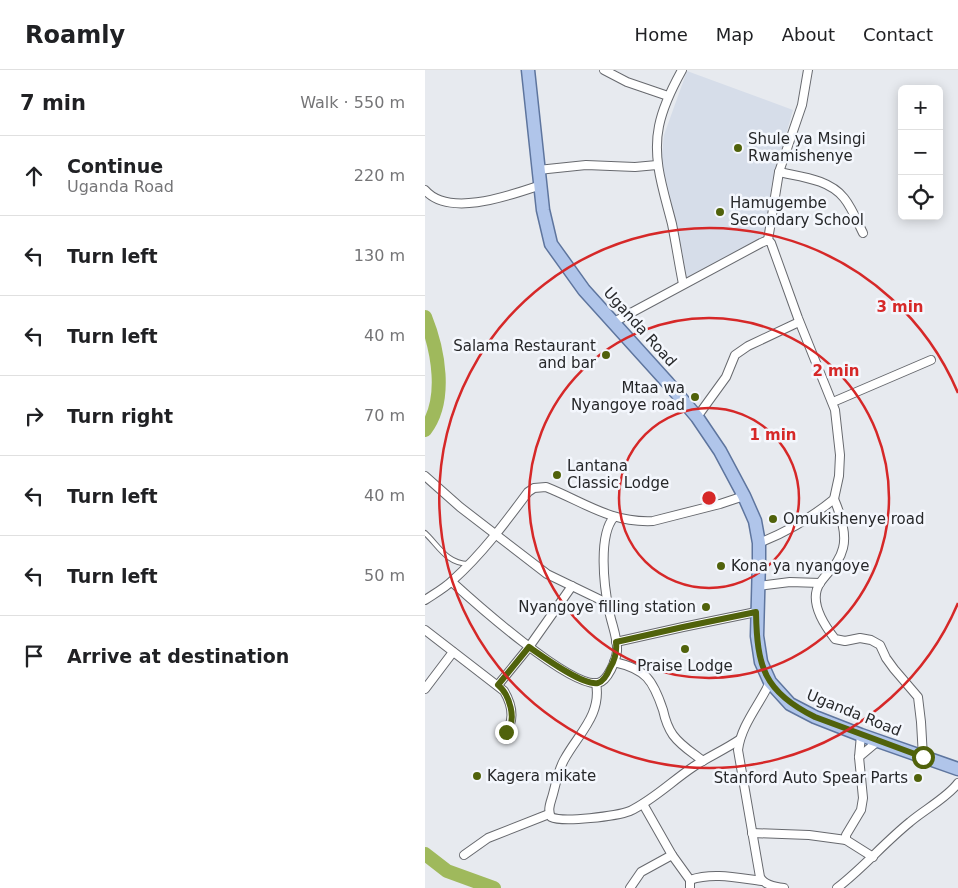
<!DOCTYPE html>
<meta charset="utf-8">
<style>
body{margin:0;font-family:"DejaVu Sans",sans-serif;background:#f6f6f6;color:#202124}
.controls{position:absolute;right:15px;top:15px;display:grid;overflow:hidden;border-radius:8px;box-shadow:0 2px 12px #0003}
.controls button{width:45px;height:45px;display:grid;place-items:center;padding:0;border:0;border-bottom:1px solid #e0e0e0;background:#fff;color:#202124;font:25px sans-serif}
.stop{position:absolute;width:15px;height:15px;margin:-11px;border:4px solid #50620b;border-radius:50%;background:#fff}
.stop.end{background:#50620b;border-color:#fff;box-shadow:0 1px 5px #0008}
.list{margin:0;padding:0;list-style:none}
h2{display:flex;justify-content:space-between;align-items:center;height:65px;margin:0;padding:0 20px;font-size:21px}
h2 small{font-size:16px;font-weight:400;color:#757577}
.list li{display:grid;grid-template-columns:32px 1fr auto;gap:15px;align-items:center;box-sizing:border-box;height:80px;padding:0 20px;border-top:1px solid #e0e0e0}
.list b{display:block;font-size:19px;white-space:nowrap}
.list p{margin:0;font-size:16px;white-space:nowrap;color:#757577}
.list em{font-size:16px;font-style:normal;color:#757577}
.icon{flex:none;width:28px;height:28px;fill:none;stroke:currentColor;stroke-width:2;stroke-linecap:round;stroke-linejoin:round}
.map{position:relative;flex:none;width:533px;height:818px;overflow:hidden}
header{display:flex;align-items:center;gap:30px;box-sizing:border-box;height:70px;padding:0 25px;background:#fff;border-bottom:1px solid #e0e0e0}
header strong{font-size:24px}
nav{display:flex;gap:28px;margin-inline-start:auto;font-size:18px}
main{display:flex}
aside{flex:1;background:#fff}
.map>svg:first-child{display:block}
</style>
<header>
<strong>Roamly</strong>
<nav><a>Home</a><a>Map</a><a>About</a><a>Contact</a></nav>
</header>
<main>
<aside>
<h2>7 min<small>Walk · 550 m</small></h2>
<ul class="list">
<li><svg class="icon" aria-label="ahead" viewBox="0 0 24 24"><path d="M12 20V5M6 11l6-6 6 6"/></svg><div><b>Continue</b><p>Uganda Road</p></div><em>220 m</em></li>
<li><svg class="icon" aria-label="left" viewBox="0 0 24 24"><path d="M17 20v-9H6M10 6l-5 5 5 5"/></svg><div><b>Turn left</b></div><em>130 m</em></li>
<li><svg class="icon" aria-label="left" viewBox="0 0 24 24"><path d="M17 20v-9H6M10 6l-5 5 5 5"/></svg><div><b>Turn left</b></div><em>40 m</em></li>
<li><svg class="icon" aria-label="right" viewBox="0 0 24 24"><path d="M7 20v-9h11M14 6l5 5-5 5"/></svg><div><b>Turn right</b></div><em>70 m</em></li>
<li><svg class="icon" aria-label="left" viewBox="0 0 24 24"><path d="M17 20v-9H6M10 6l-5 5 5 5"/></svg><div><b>Turn left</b></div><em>40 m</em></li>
<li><svg class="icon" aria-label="left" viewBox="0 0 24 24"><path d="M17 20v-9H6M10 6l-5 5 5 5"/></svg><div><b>Turn left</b></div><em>50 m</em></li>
<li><svg class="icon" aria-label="arrive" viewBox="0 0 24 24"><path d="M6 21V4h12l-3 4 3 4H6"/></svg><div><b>Arrive at destination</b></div></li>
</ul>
</aside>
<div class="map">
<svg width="533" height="818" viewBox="0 0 533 818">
<rect width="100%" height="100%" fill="#e7eaef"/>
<path fill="#d6dde9" d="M262 1 368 40 347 113 339 167 324 174 261 210 235 104 239 65Z"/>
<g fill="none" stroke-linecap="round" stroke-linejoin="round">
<g stroke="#9fb95c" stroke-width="14">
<path d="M0 247C13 279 23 330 0 360"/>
<path d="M0 784 22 801 69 818"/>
</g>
<defs>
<path id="lane" d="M0 463C14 476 21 493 43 494"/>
<g id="street">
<path d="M179 0 202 12 243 26"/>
<path d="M257 0C247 18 238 36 234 56 227 90 239 122 247 154 251 174 254 194 258 214"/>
<path d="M113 100 161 95 210 97 232 95"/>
<path d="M354 102C376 107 404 109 419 128 427 138 432 151 438 163"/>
<path d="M0 120C24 148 86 125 116 115"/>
<path d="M343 170 354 102 377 35 383 0"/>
<path d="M189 252 336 173 343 170 346 173 373 248 410 340 415 385 414 406 409 429C386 448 362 462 334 473"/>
<path d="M408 332 506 290"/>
<path d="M272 347 301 307 310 285 323 276 374 252"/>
<path d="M0 406 35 437 122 504 182 533"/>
<path d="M409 429C415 443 422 463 418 478 414 494 404 500 395 513 383 531 399 555 410 569L420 571 435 568 446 570 455 575 461 588 469 599 493 627 496 652 498 687"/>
<path d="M27 512C49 532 145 618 173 613 183 611 191 590 192 581 193 568 186 553 184 540 179 517 173 465 189 447"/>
<path d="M333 516 365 512 395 513"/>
<path d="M0 530C9 524 20 518 28 510 57 484 80 453 103 422L109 418 121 417C159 432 185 453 228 451L295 434 319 426"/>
<path d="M0 560 79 621C88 636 91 655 76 666"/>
<path d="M191 572 258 557 331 542"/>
<path d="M189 592C221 599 228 610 238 640 240 649 243 658 248 665 256 676 268 683 278 691"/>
<path d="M345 612C335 634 316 655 313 680L335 807C339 815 350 817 359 818"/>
<path d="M171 613C177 645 153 664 139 690 133 701 131 713 128 724 126 732 122 739 126 747 138 753 192 746 205 741 228 730 247 711 268 697 283 687 299 680 314 670"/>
<path d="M73 615 104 577 147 516"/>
<path d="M0 619 28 582"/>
<path d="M436 665 434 687 438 728 436 740 421 765V770L448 787"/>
<path d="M434 687 453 671"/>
<path d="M218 734 247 785 265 810V818"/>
<path d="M327 763 384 765 421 770"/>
<path d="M39 785 63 768 124 744"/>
<path d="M265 810C288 802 313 808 337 811"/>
<path d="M205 818 216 802 247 785"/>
<path d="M412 818C438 798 459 773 485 752 499 740 523 727 533 713"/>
</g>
<path id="primary" d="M103 0 118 140 126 174 159 220 243 313 272 347 295 381 319 426 330 451 334 473V490L332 566 336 592 345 612 365 634 390 647 436 665 533 699"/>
</defs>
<use href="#lane" stroke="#67696e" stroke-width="6"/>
<use href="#street" stroke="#67696e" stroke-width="10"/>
<use href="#primary" stroke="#5e759e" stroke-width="15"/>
<use href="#lane" stroke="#fff" stroke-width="4"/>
<use href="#street" stroke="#fff" stroke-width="8"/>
<use href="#primary" stroke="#b0c5ea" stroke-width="12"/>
</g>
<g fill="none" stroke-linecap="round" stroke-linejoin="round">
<path stroke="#50620b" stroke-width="6" d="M81 662C93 650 84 624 73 615L104 577C117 586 158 616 173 613 179 611 183 603 185 598 190 590 192 582 191 572L258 557 331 542C332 597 339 622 390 647L498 687"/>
</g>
<g fill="none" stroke="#d62828" stroke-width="2.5">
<circle cx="284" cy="428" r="90"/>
<circle cx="284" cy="428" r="180"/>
<path d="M533 533A270 270 0 1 1 533 323"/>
</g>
<g fill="#50620b" stroke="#f4f7fd" stroke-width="2">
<circle cx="313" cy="78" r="5"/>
<circle cx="295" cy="142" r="5"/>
<circle cx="181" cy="285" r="5"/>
<circle cx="270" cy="327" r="5"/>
<circle cx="132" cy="405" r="5"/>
<circle cx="348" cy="449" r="5"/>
<circle cx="296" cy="496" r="5"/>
<circle cx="281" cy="537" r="5"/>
<circle cx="260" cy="579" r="5"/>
<circle cx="52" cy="706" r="5"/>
<circle cx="493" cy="708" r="5"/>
</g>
<g text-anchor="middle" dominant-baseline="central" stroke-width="5" stroke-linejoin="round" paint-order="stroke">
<g font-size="15" fill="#27282a" stroke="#f4f7fd" text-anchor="start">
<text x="323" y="69">Shule ya Msingi<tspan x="323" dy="17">Rwamishenye</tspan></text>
<text x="305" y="133">Hamugembe<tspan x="305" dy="17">Secondary School</tspan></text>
<text x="171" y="276" text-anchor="end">Salama Restaurant<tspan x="171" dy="17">and bar</tspan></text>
<text x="260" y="318" text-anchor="end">Mtaa wa<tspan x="260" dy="17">Nyangoye road</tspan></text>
<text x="142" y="396">Lantana<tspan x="142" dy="17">Classic Lodge</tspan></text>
<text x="358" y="449">Omukishenye road</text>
<text x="306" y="496">Kona ya nyangoye</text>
<text x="271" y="537" text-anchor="end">Nyangoye filling station</text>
<text x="260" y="596" text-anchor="middle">Praise Lodge</text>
<text x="62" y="706">Kagera mikate</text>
<text x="483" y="708" text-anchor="end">Stanford Auto Spear Parts</text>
</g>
<g font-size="15" fill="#27282a" stroke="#f4f7fd">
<text transform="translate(215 257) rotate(48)">Uganda Road</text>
<text transform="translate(429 643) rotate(22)">Uganda Road</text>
</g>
</g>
<circle cx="284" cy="428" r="8" fill="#d62828" stroke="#f4f7fd" stroke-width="2.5"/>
<g font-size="15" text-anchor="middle" font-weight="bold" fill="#d62828" stroke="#f4f7fd" stroke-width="5" stroke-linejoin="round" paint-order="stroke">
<text x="475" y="242">3 min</text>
<text x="411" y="306">2 min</text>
<text x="348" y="370">1 min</text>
</g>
</svg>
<div class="controls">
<button>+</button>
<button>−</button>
<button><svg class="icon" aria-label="locate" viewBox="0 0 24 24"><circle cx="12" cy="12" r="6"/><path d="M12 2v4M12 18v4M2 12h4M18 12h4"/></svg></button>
</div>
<div class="stop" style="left:498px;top:687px"></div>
<div class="stop end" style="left:81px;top:662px"></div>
</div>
</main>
